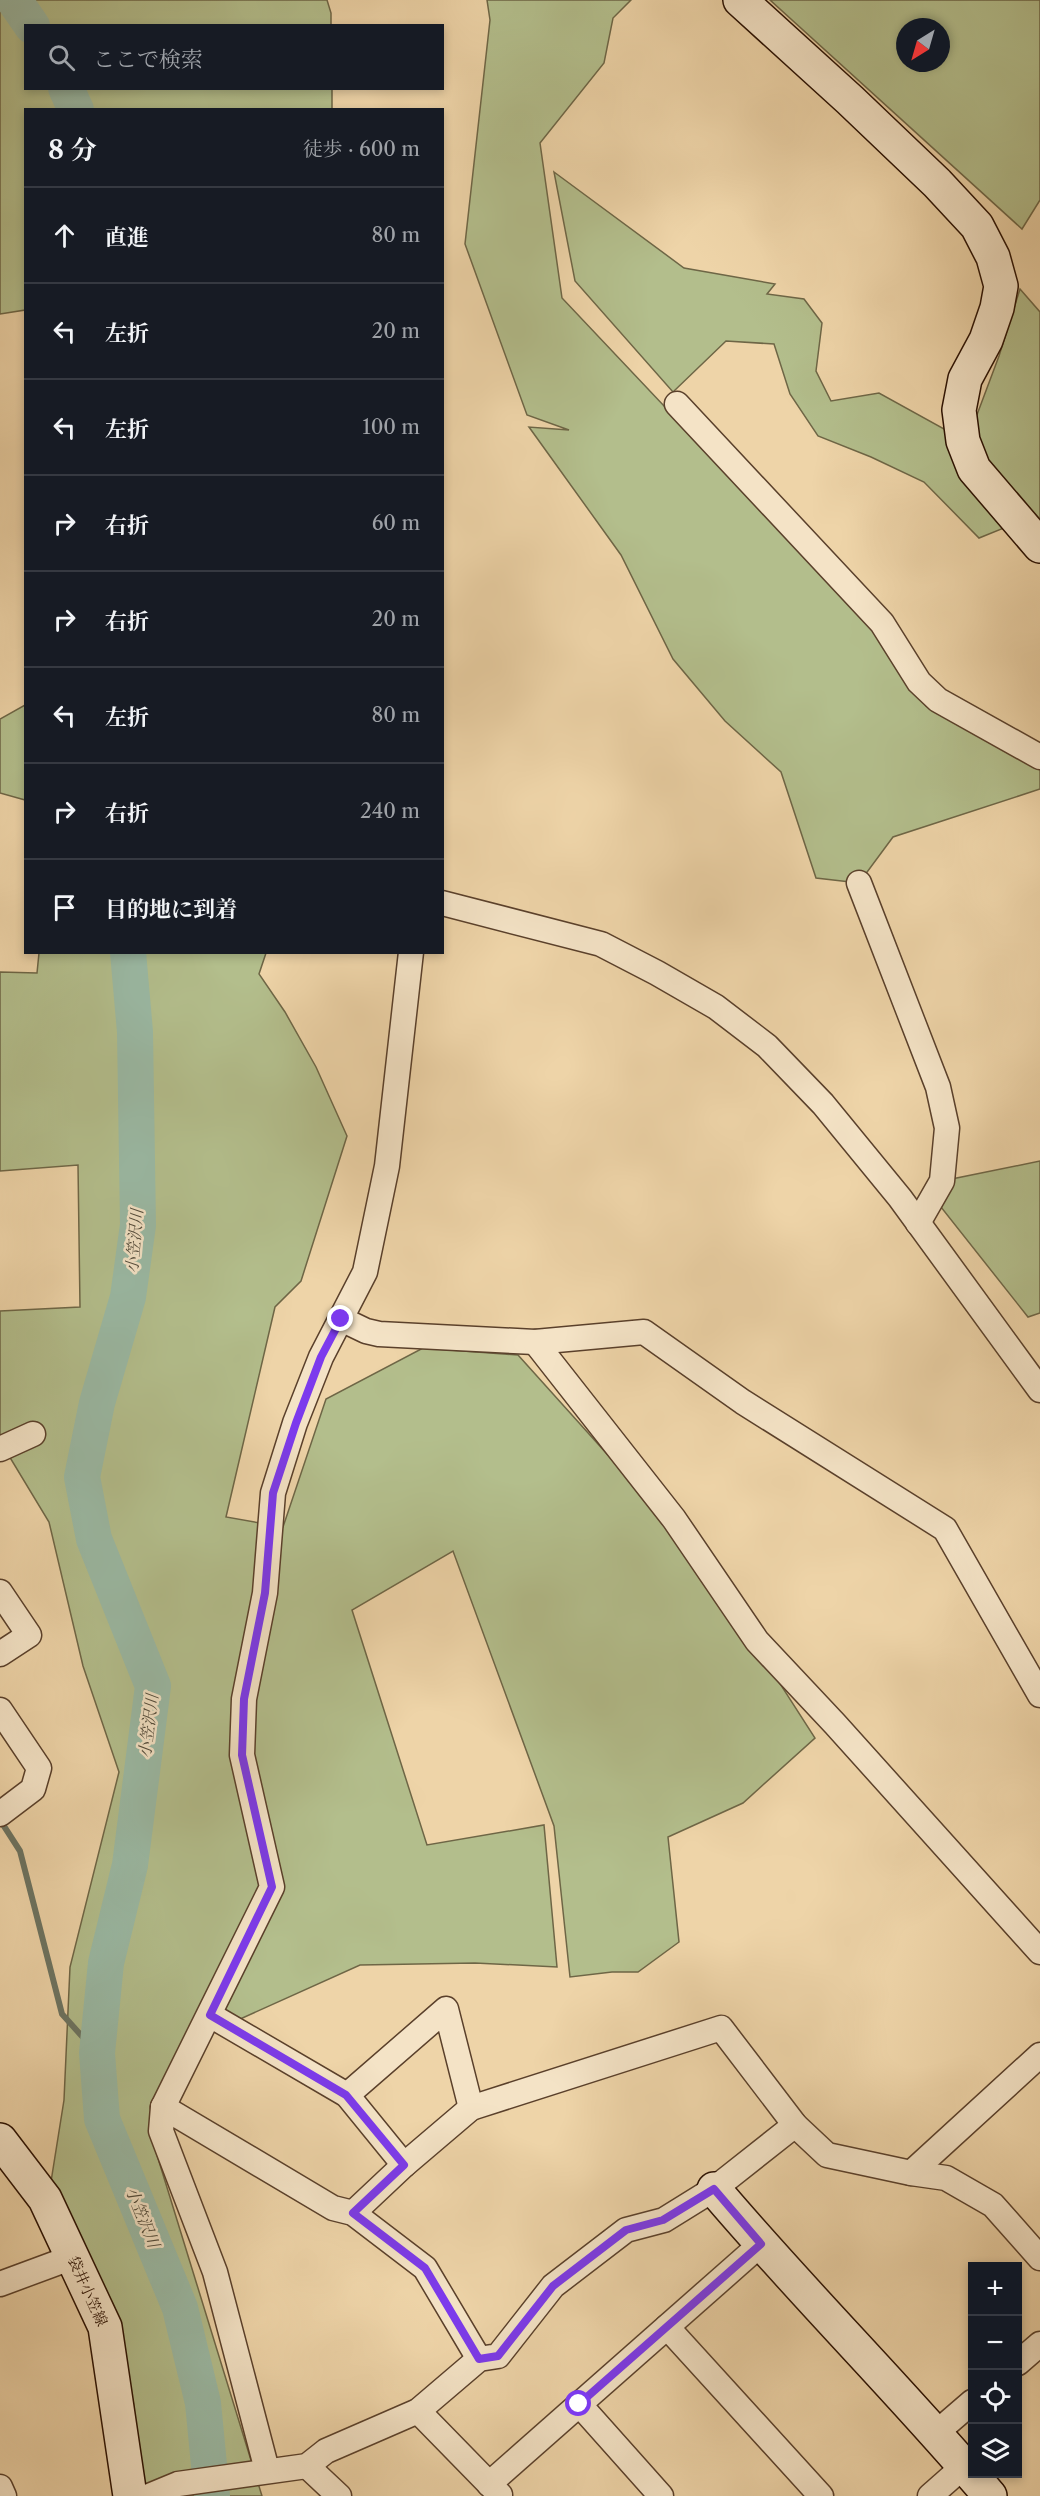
<!DOCTYPE html>
<html lang="ja">
<meta charset="utf-8">
<style>
body{margin:0;font-family:"Libre Caslon Text","Noto Serif JP",serif;background:#20242c;color:#f1f3f6}
.controls{position:absolute;right:18px;bottom:18px;display:grid;overflow:hidden;border-radius:0px;box-shadow:0 3px 9px #0003}
.controls button{width:54px;height:54px;display:grid;place-items:center;padding:0;border:0;border-bottom:2px solid #363941;background:#171b24;color:#f1f3f6;font:30px sans-serif}
.compass{position:absolute;left:896px;top:18px;width:54px;height:54px;border-radius:50%;background:#171b24;box-shadow:0 3px 9px #0003;rotate:217deg}
.stop{position:absolute;width:18px;height:18px;margin:-14px;border:4px solid #7c3aed;border-radius:50%;background:#fff}
.stop.end{background:#7c3aed;border-color:#fff;box-shadow:0 2px 6px #0008}
.list{margin:0;padding:0;list-style:none}
h2{display:flex;justify-content:space-between;align-items:center;height:78px;margin:0;padding:0 24px;font-size:26px}
h2 small{font-size:20px;font-weight:400;color:#9ea1a6}
.list li{display:grid;grid-template-columns:39px 1fr auto;gap:18px;align-items:center;box-sizing:border-box;height:96px;padding:0 24px;border-top:2px solid #363941}
.list b{display:block;font-size:22px;white-space:nowrap}
.list em{font-size:20px;font-style:normal;color:#9ea1a6}
.icon{flex:none;width:33px;height:33px;fill:none;stroke:currentColor;stroke-width:2;stroke-linecap:round;stroke-linejoin:round}
.map{position:relative;flex:none;width:1040px;height:2496px;overflow:hidden}
.search{position:absolute;background:#171b24;box-shadow:0 3px 9px #0003;left:24px;top:24px;width:420px;height:66px;display:flex;align-items:center;gap:15px;box-sizing:border-box;padding:0 21px;border-radius:0px;color:#9ea1a6;font-size:22px}
.panel{position:absolute;background:#171b24;box-shadow:0 3px 9px #0003;left:24px;top:108px;width:420px;height:846px;border-radius:0px}
.map>svg:first-child{display:block}
</style>
<div class="map">
<svg width="1040" height="2496" viewBox="0 0 1040 2496">
<rect width="100%" height="100%" fill="#eed4a8"/>
<filter id="stains"><feTurbulence type="fractalNoise" baseFrequency=".00333" numOctaves="4"/><feColorMatrix values="0 0 0 0 .2 0 0 0 0 .09 0 0 0 0 .02 0 0 0 .5 -.17"/></filter>
<radialGradient id="worn" r=".72"><stop offset=".6" stop-color="#630" stop-opacity="0"/><stop offset="1" stop-color="#630" stop-opacity=".3"/></radialGradient>
<g fill="#b3be8c" stroke="#6e6646" stroke-width="1.5" fill-rule="evenodd">
<path d="M0 0H327L331 13V25L26 26V88L332 89V109L26 110 25 310 0 314Z"/>
<path d="M487 0H631L613 18 604 63 540 143 562 298 871 625 926 706 1040 770V789L893 837 859 883 816 878 781 772 725 721 673 659 621 555 529 427 569 430 527 415 465 244 490 20Z"/>
<path d="M770 0H1040V200L1022 229ZM905 27H941V63H905Z"/>
<path d="M554 172 684 268 775 284 767 294 804 299 822 323 816 371 831 401 879 393 946 430 1004 528 979 538 924 482 871 457 818 436 790 394 774 344 726 341 673 392 575 281Z"/>
<path d="M1020 289 1040 312V527L978 456 972 428 999 356Z"/>
<path d="M25 705V800L0 793V719Z"/>
<path d="M39 953H266L259 974 285 1012 316 1067 347 1136 301 1281 275 1307 226 1517 283 1527 326 1399 423 1348 518 1355 696 1553 815 1738 743 1803 668 1837 679 1942 638 1972H612L570 1977 554 1826 453 1551 352 1610 427 1845 544 1825 557 1967 475 1963 360 1965 198 2038 149 2129 262 2496H144L133 2400 50 2188 64 2100 70 1967 119 1772 83 1666 49 1522 0 1441V1311L80 1307 78 1165 0 1171V972L37 973Z"/>
<path d="M1040 1161V1313L1028 1317 933 1197 942 1181Z"/>
</g>
<g fill="none" stroke-linecap="round" stroke-linejoin="round">
<path stroke="#6d7563" stroke-width="6" d="M0 1820 20 1851 62 2014 97 2053"/>
<g stroke="#9ab9a4" stroke-width="36">
<path d="M14 0 32 26"/>
<path d="M66 88 76 110"/>
<path d="M128 952 135 1032 138 1225 128 1297 97 1403 82 1477 94 1539 153 1686 130 1865 106 1963 97 2053 102 2119 180 2308 203 2403 212 2496"/>
</g>
<defs>
<g id="street">
<path d="M677 404 882 623 919 682 938 700 1040 757"/>
<path d="M859 883 938 1087 947 1128 942 1181 918 1223"/>
<path d="M442 903 601 944 657 973 716 1007 767 1046 823 1104 900 1198 1040 1390"/>
<path d="M341 1319 366 1331 379 1334 535 1342 644 1332 743 1402 945 1529 1040 1695"/>
<path d="M535 1342 674 1519 757 1641 835 1724 1040 1952"/>
<path d="M0 1449 33 1434"/>
<path d="M0 1592 29 1635 0 1654"/>
<path d="M0 1710 39 1768 33 1789 0 1814"/>
<path d="M210 2015 347 2095 404 2165"/>
<path d="M347 2095 446 2009 471 2108"/>
<path d="M163 2107 333 2208 353 2213 425 2268 479 2359"/>
<path d="M911 2173 1040 2055"/>
<path d="M353 2213 404 2165 471 2108 721 2028 795 2125 827 2155 911 2173 946 2178 993 2205 1040 2258"/>
<path d="M0 2284 73 2257"/>
<path d="M667 2327 821 2496"/>
<path d="M1018 2363 1040 2344"/>
<path d="M579 2404 661 2496"/>
<path d="M418 2411 500 2495"/>
<path d="M936 2433 972 2402"/>
<path d="M307 2466 339 2496"/>
<path d="M267 2470 215 2272 161 2131 163 2107 272 1887 242 1755 244 1699 265 1593 273 1493 295 1423 321 1357 365 1272 387 1166 411 952"/>
<path d="M489 2484 761 2244"/>
<path d="M0 2487 4 2496"/>
<path d="M149 2496 178 2484 307 2466 326 2451 418 2411 479 2359 498 2356 553 2286 626 2230 664 2220 714 2189 795 2125"/>
<path d="M930 2496 964 2466"/>
</g>
<g id="secondary">
<path d="M740 0 850 100 937 183 977 226 993 257 1001 286 997 308 986 340 965 379 959 410 963 441 974 469 1040 546"/>
<path d="M0 2140 45 2199 105 2327 130 2496"/>
<path d="M714 2189C803 2294 901 2391 990 2496"/>
</g>
</defs>
<use href="#street" stroke="#5a402b" stroke-width="27"/>
<use href="#secondary" stroke="#290f01" stroke-width="36"/>
<use href="#street" stroke="#f4e3c6" stroke-width="24"/>
<use href="#secondary" stroke="#f4e3c6" stroke-width="33"/>
</g>
<g fill="none" stroke-linecap="round" stroke-linejoin="round">
<path stroke="#7c3aed" stroke-width="8" d="M341 1319 321 1357 296 1423 273 1493 265 1593 244 1699 242 1755 272 1887 210 2015 346 2095 404 2165 353 2213 425 2268 479 2359 498 2356 553 2286 626 2230 663 2220 714 2189 761 2244 579 2404"/>
</g>
<g text-anchor="middle" dominant-baseline="central" stroke-width="5" stroke-linejoin="round" paint-order="stroke">
<g font-size="15" fill="#290f01" stroke="#f4e3c6">
<text transform="translate(88 2291) rotate(66)">袋井小笠線</text>
</g>
<g font-size="16" font-style="italic" fill="#514a3a" stroke="#f4e3c6">
<text transform="translate(134 1241) rotate(-85)">小笠沢川</text>
<text transform="translate(148 1726) rotate(-83)">小笠沢川</text>
<text transform="translate(143 2217) rotate(68)">小笠沢川</text>
</g>
</g>
<rect width="100%" height="100%" filter="url(#stains)"/>
<rect width="100%" height="100%" fill="url(#worn)"/>
</svg>
<div class="controls">
<button>+</button>
<button>−</button>
<button><svg class="icon" aria-label="locate" viewBox="0 0 24 24"><circle cx="12" cy="12" r="6"/><path d="M12 2v4M12 18v4M2 12h4M18 12h4"/></svg></button>
<button><svg class="icon" aria-label="layers" viewBox="0 0 24 24"><path d="M12 4l9 5-9 5-9-5zM3 14l9 5 9-5"/></svg></button>
</div>
<svg class="compass" viewBox="-18 -18 36 36"><path d="M0-13l5 13h-10z" fill="#e53935"/><path d="M0 13l5-13h-10z" fill="#9ea1a6"/></svg>
<div class="stop" style="left:579px;top:2404px"></div>
<div class="stop end" style="left:341px;top:1319px"></div>
<div class="search"><svg class="icon" aria-label="search" viewBox="0 0 24 24"><circle cx="10" cy="10" r="6"/><path d="M15 15l6 6"/></svg>ここで検索</div>
<section class="panel">
<h2>8 分<small>徒歩 · 600 m</small></h2>
<ul class="list">
<li><svg class="icon" aria-label="ahead" viewBox="0 0 24 24"><path d="M12 20V5M6 11l6-6 6 6"/></svg><div><b>直進</b></div><em>80 m</em></li>
<li><svg class="icon" aria-label="left" viewBox="0 0 24 24"><path d="M17 20v-9H6M10 6l-5 5 5 5"/></svg><div><b>左折</b></div><em>20 m</em></li>
<li><svg class="icon" aria-label="left" viewBox="0 0 24 24"><path d="M17 20v-9H6M10 6l-5 5 5 5"/></svg><div><b>左折</b></div><em>100 m</em></li>
<li><svg class="icon" aria-label="right" viewBox="0 0 24 24"><path d="M7 20v-9h11M14 6l5 5-5 5"/></svg><div><b>右折</b></div><em>60 m</em></li>
<li><svg class="icon" aria-label="right" viewBox="0 0 24 24"><path d="M7 20v-9h11M14 6l5 5-5 5"/></svg><div><b>右折</b></div><em>20 m</em></li>
<li><svg class="icon" aria-label="left" viewBox="0 0 24 24"><path d="M17 20v-9H6M10 6l-5 5 5 5"/></svg><div><b>左折</b></div><em>80 m</em></li>
<li><svg class="icon" aria-label="right" viewBox="0 0 24 24"><path d="M7 20v-9h11M14 6l5 5-5 5"/></svg><div><b>右折</b></div><em>240 m</em></li>
<li><svg class="icon" aria-label="arrive" viewBox="0 0 24 24"><path d="M6 21V4h12l-3 4 3 4H6"/></svg><div><b>目的地に到着</b></div></li>
</ul>
</section>
</div>
